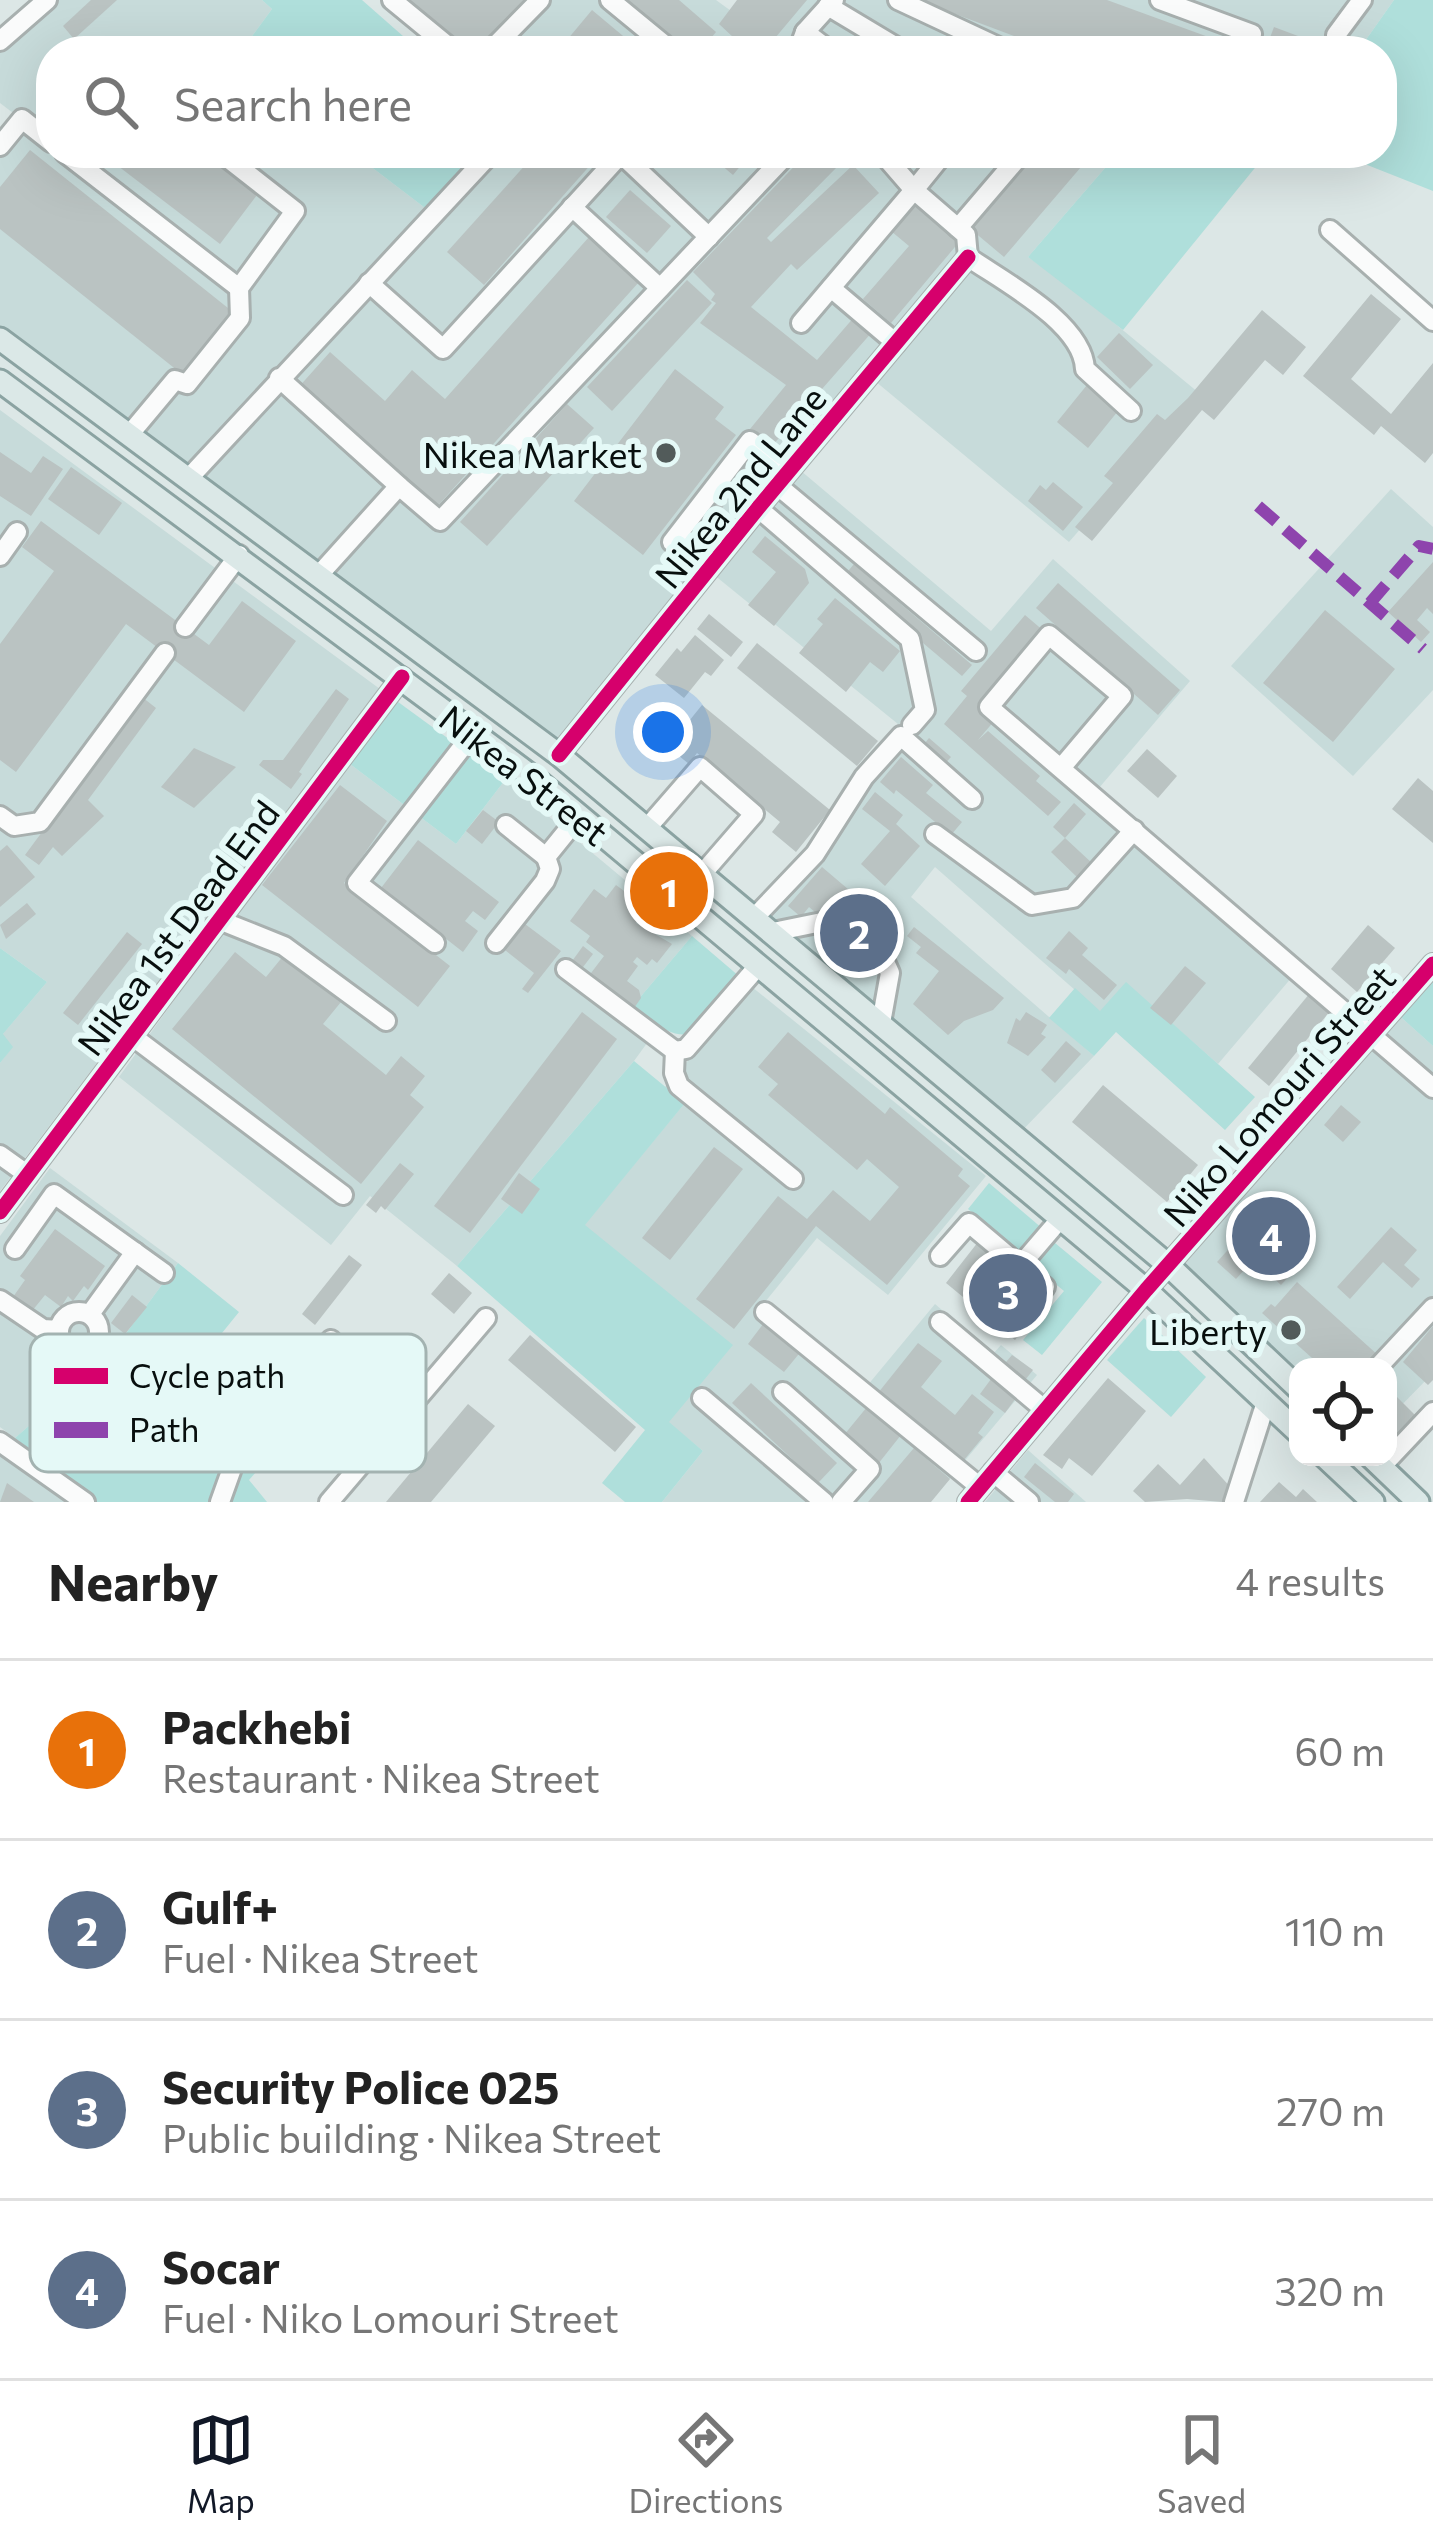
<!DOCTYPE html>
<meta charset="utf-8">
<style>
body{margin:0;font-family:Commissioner,sans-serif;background:#f6f6f6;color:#222}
.controls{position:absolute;right:36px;bottom:36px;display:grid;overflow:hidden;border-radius:24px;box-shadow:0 12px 48px #0002}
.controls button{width:108px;height:108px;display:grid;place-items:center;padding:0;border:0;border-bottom:3px solid #e0e0e0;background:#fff;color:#222;font:60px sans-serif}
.you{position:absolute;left:663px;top:732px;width:42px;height:42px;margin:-30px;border:9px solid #fff;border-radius:50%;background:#1a73e8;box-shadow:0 0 0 18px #1a73e833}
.badge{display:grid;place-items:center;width:78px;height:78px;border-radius:50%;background:#111827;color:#fff;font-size:39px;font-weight:700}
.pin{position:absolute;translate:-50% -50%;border:6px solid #fff;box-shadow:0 3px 12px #0006}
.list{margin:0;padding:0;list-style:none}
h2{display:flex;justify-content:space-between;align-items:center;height:156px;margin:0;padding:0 48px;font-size:51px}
h2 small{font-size:39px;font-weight:400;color:#767676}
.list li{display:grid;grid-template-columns:78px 1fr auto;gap:36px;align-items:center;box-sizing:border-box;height:180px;padding:0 48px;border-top:3px solid #e0e0e0}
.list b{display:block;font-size:45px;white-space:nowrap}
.list p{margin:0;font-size:39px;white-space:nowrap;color:#767676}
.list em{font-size:39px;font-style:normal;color:#767676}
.icon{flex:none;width:66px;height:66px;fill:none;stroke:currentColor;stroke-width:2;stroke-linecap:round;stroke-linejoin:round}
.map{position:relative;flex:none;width:1433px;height:1502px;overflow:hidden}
.search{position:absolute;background:#fff;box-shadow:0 12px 48px #0002;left:36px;right:36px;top:36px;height:132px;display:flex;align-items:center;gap:30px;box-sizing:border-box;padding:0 42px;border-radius:48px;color:#767676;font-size:45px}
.sheet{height:876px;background:#fff}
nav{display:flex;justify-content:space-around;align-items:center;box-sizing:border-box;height:168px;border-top:3px solid #e0e0e0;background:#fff;font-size:33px;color:#767676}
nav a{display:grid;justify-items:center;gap:6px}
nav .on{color:#111827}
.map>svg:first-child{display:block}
</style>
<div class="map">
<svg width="1433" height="1502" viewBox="0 0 1433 1502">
<rect width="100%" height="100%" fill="#dce7e6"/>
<g fill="#c7dbda">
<path d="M47 0H262L272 9 241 51H51V153H353L433 214 491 153H1118L1028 257 1073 289 1199 393 1069 542 869 376 794 465 991 631 1053 559 1190 681 1093 795 1298 970 1218 1064 1126 983 1100 1012 935 867 911 897 1094 1056 1016 1137 749 913 814 837 860 765 898 724 708 570 559 755 0 339V146L21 119 0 103V41Z"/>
<path d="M518 0H716L742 19 756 0H1394L1358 51H1336L1296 37 1288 51H474Z"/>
<path d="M0 410 380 689 0 1191V1063L12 1047 2 1035 47 982 0 948Z"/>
<path d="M1391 489 1433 527V690L1353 776 1231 666Z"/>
<path d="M346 761 456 844 505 780 692 936 631 1008 658 1028 634 1061 457 1266 370 1196 331 1245 119 1077Z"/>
<path d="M752 987 986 1176 888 1295 817 1238 765 1302 867 1386 935 1304 993 1354 1001 1345 1037 1375 930 1502H662L703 1451 669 1423 584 1225 684 1104 665 1087Z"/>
<path d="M1393 1010 1433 1046V1373L1388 1419V1367H1298V1388L1168 1265Z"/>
<path d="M50 1168 178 1263 110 1355 15 1438 0 1427V1236Z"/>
<path d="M1028 1450 1086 1502H985Z"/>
<path d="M0 1451 71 1502H0Z"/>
</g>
<g fill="#afdfdb">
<path d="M262 0H362L420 51H241L272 9Z"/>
<path d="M1394 0H1433V191L1337 153H1382V51H1358Z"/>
<path d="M353 153H491L433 214Z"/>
<path d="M1118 153H1267L1123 330 1028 257Z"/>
<path d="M394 699 505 780 456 844 346 761Z"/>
<path d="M692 936 740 977C695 1033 698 1057 631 1008Z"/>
<path d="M0 948 47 982 3 1034 13 1047 0 1063Z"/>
<path d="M1433 971V1046L1393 1010Z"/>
<path d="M1126 982 1255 1097 1225 1130 1116 1032 1094 1056 1049 1018 1075 988 1100 1011Z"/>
<path d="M634 1061 685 1103 585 1225 733 1345 669 1422 703 1451 662 1502H625L602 1483 645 1430 457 1266Z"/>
<path d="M989 1183 1043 1229 1022 1254 968 1209Z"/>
<path d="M1049 1238 1102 1282 1042 1355 1023 1340 1064 1291 1029 1262Z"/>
<path d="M178 1263 239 1312 205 1354 295 1428 249 1480 267 1502H97L15 1438 110 1355Z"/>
<path d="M1144 1318 1206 1377 1171 1417 1107 1360Z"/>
</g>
<g fill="#bac3c2">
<path d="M91 0H117L74 39 63 26Z"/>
<path d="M408 0H525L479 51H464Z"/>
<path d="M626 0H679L716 32 700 51H685Z"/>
<path d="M737 0H807L770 44 776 51H748L719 24Z"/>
<path d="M918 0H1107L1244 50 1054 51Z"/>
<path d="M592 10 641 51H567L562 46Z"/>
<path d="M1274 27 1298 36 1292 51H1265Z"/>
<path d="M30 150 238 316 188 379 0 229V187Z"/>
<path d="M101 153H203L257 195 220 244Z"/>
<path d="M536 153H601L484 285 447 252Z"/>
<path d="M707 153H751L733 175Z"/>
<path d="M807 153H822L837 167 767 238 771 242 853 165 879 193 797 270 791 264 751 307 817 360 855 316 873 331 771 447 750 429 786 385 700 323 716 303 711 300 715 294 693 272Z"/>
<path d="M1032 153H1093L1004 257 967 226Z"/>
<path d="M630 190 671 226 647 253 606 217Z"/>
<path d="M909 198 960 241 891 323 863 299 909 246 885 226Z"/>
<path d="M589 237 639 282 433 511 297 389 330 352 385 401 412 370 445 399Z"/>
<path d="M687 280 712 303 612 411 587 387Z"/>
<path d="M1371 294 1401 319 1351 379 1391 414 1433 363V453L1425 463 1381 426 1374 435 1303 376Z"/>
<path d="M1262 310 1306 347 1283 375 1265 360 1214 420 1202 410 1092 541 1075 527 1113 483 1104 476 1157 414 1165 420 1188 398Z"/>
<path d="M1119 333 1153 365 1130 389 1097 357Z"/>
<path d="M675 369 724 407 715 419 736 435 643 555 574 501Z"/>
<path d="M1087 385 1118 411 1088 448 1057 422Z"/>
<path d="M567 404 594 428 487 546 460 522Z"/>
<path d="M747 451 759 460 689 551 678 542Z"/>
<path d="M0 452 31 473 43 456 63 469 31 516 0 496Z"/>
<path d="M71 467 122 503 99 535 48 499Z"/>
<path d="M1053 482 1083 507 1063 531 1028 501 1040 485 1046 490Z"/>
<path d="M41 521 209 645 242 601 296 641 244 712 126 624 16 772 0 760V644L54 571 22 547Z"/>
<path d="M765 536 805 569 809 583 774 626 748 605 776 572 752 552Z"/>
<path d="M1433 562V614L1427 608 1417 620 1430 632 1421 642 1388 612Z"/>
<path d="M854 564 972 665 962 676 844 576Z"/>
<path d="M1058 583 1180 690 1158 715 1036 608Z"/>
<path d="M835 598 900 651 883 672 870 662 846 692 799 653 823 624 817 619Z"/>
<path d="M1325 610 1395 669 1333 742 1263 683Z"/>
<path d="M709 614 743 642 731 657 697 629Z"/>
<path d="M1025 615 1045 632 981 708 995 720 978 740 988 731 1040 776 1036 781 1061 802 1048 816 944 724 967 696 961 691Z"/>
<path d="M695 635 724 660 711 676 705 672 684 698 655 675 677 648 681 652Z"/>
<path d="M757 643 878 741 857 766 737 668Z"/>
<path d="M336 689 349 699 299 772 302 774 291 789 259 765 263 760H283Z"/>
<path d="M142 697 156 708 88 800 104 816 62 856 53 847 39 865 25 855Z"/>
<path d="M702 705 830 810 796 852 772 832 780 822 697 753 689 764 668 747Z"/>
<path d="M929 738 951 757 942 767 921 748Z"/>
<path d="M194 748 236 767 194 808 161 787Z"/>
<path d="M1147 749 1177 776 1158 798 1127 771Z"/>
<path d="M901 757 933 785 926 793 962 822 951 835 896 790 894 794 880 782Z"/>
<path d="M1418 778 1433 791V843L1392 809Z"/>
<path d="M340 785 387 821 344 883 450 966 418 1007 262 885Z"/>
<path d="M875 792 903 815 896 824 920 846 885 886 861 864 890 831 862 809Z"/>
<path d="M1074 803 1086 814 1065 838 1093 864 1079 879 1051 852 1065 838 1053 827Z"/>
<path d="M483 810 499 822 482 844 466 831Z"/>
<path d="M418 840 499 902 485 920 473 911 465 921 478 931 463 952 381 888Z"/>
<path d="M7 845 35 877 0 907V851Z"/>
<path d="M822 867 862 901 851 913 837 901 822 918 809 907 801 917 788 906Z"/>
<path d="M616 885 647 908 636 923 672 944 657 963 652 959 647 965 637 957 633 962 638 966 627 981 639 990 641 998 630 1014 585 981 604 956 586 942 590 936 570 921 594 889 606 898Z"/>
<path d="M27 903 36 914 6 939 0 925Z"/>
<path d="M862 909 895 936 869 969 836 942Z"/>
<path d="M521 921 561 951 528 993 522 989 534 973 501 947Z"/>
<path d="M1368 925 1395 948 1357 992 1331 969Z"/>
<path d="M914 927 1004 998 993 1010 964 1021 948 1035 913 1004 939 971 916 953 921 947 907 936Z"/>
<path d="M1069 931 1088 948 1082 955 1117 985 1104 1000 1069 969 1066 974 1046 958Z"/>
<path d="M127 932 142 944 78 1025 63 1013Z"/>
<path d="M583 946 593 954 580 971 570 964Z"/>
<path d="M235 952 266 977 284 955 341 1002 323 1024 386 1075 401 1056 425 1076 410 1095 424 1107 361 1184 172 1029Z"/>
<path d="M1185 966 1206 983 1171 1025 1150 1008Z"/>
<path d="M1310 993 1331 1010 1269 1086 1248 1068Z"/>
<path d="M582 1012 617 1039 470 1233 434 1206Z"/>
<path d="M1026 1012 1047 1025 1041 1034 1046 1037 1028 1056 1007 1043 1016 1018 1020 1021Z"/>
<path d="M788 1032 885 1114 890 1107 963 1169 958 1176 970 1186 887 1285 816 1226 734 1329 696 1299 778 1196 807 1219 833 1190 870 1221 899 1187 867 1159 857 1170 768 1095 778 1084 758 1067Z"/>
<path d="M1066 1041 1081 1054 1055 1083 1041 1070Z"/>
<path d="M1103 1085 1198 1165 1167 1202 1072 1122Z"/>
<path d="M1341 1105 1361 1122 1343 1142 1324 1125Z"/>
<path d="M714 1147 743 1169 670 1260 642 1238Z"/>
<path d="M400 1163 414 1174 385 1210 381 1206 376 1213 366 1205Z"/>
<path d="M519 1173 540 1189 522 1214 501 1199Z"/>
<path d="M1273 1200 1292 1217 1236 1279 1217 1262Z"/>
<path d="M1391 1227 1417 1250 1404 1265 1420 1279 1412 1288 1383 1262 1350 1299 1337 1287Z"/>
<path d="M55 1229 105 1266 88 1290 84 1286 73 1301 68 1296 61 1307 45 1295 32 1311 13 1297 25 1280 20 1276Z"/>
<path d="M978 1242 1048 1298 1015 1340 993 1322 1000 1313 970 1289 963 1297 946 1283Z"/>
<path d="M1296 1243 1309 1255 1281 1285 1268 1273Z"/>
<path d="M349 1255 362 1265 315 1325 302 1314Z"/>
<path d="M449 1273 472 1293 454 1314 431 1294Z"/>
<path d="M1297 1282 1379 1356 1369 1367H1322L1262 1313 1271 1304 1275 1307Z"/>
<path d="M132 1295 147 1307 125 1334 111 1323Z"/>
<path d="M766 1320 803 1349 784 1372 748 1344Z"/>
<path d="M1433 1326V1380L1428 1385 1403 1362Z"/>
<path d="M392 1333 414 1353 345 1429 323 1409Z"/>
<path d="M530 1335 636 1427 615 1452 508 1360Z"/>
<path d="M918 1343 942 1361 921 1387 955 1415 972 1394 994 1412 978 1433 983 1437 959 1466 874 1398Z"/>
<path d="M1012 1355 1033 1370 1022 1384 1001 1368Z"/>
<path d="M994 1375 1019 1394 1005 1413 980 1394Z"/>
<path d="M1108 1378 1146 1411 1092 1476 1069 1458 1062 1469 1043 1455Z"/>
<path d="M751 1383 837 1463 818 1483 732 1403Z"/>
<path d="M1391 1391 1416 1416 1396 1436 1388 1428Z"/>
<path d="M468 1404 495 1426 431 1502H386Z"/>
<path d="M867 1407 901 1435 878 1464 844 1435Z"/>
<path d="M914 1448 950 1479 931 1502H868Z"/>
<path d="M1204 1458 1233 1490 1222 1502 1187 1499 1145 1502 1133 1491 1158 1464 1180 1485Z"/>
<path d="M1035 1463 1074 1494 1068 1502H1055L1024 1477Z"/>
<path d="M1279 1482 1296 1497 1303 1489 1317 1502H1260Z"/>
<path d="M7 1483 34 1502H0Z"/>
</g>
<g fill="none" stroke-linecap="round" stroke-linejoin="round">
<path stroke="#bcc7c6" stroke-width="18" stroke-dasharray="18 9" stroke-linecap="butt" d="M846 929 881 953"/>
<defs>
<g id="minor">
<path d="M392 0 454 51"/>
<path d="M610 0 672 51"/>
<path d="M898 0 1007 51"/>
<path d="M1160 0 1252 34"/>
<path d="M828 6 903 51"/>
<path d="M805 32 830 51"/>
<path d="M1336 35 1362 0"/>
<path d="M0 41 47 0"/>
<path d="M490 51 540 0"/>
<path d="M798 51 805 32 834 0"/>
<path d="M1026 51 1028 48"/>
<path d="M0 146 22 119 51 142"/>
<path d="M65 153 239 288"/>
<path d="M944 153 914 190 966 235 968 257C1004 282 1083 323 1085 369L1131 411"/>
<path d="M572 207 660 288"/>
<path d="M958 228 1022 153"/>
<path d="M1330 230 1433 321"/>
<path d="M369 283 443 349 621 154 709 237"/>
<path d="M831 288 896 343"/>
<path d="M801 323 914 190 882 153"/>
<path d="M279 378 399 486 318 576"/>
<path d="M129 435 175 380 187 384 240 318 239 288 295 211 221 153"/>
<path d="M188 479 491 153"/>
<path d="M777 485 976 651"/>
<path d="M399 486 440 521 788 153"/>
<path d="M758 508 910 639 925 710 912 725"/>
<path d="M0 556 17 532"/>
<path d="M708 569 672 542 750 441 788 471"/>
<path d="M185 627 239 555"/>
<path d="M559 755 758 508 968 257"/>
<path d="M1061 768 1122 696 1049 635 989 707 1433 1088"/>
<path d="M0 816 14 826 40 822 165 653"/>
<path d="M506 825 546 857"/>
<path d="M647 828 700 767 754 814 702 874"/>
<path d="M935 834 1032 905 1073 898 1134 830"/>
<path d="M755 917 815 854 864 777 901 736 972 799"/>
<path d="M219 920 284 946 386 1021"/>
<path d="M773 932 822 922 846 929"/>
<path d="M435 943 357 883 474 732"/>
<path d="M496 943 545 881 550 869 546 857 580 815"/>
<path d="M566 969 675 1051 686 1049 759 965"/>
<path d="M881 1023 890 973 881 953"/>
<path d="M132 1036 343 1195"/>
<path d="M675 1051 674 1073 679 1086 793 1179"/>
<path d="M0 1155 28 1175"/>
<path d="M0 1212 402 677"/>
<path d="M15 1249 54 1194 164 1273"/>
<path d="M940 1256 969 1223 1045 1287"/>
<path d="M1020 1266 1061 1218"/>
<path d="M0 1300 43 1329 59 1330"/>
<circle cx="79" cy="1332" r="20"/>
<path d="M765 1312 980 1487"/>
<path d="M90 1314 135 1252"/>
<path d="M940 1322 1045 1410"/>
<path d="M1378 1367 1433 1308"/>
<path d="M783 1392 870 1469 841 1502"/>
<path d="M702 1398 824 1502"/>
<path d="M0 1442 85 1502"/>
<path d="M1381 1467 1433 1412"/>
<path d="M993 1472 1029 1502"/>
<path d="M220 1502 235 1460 331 1340"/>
<path d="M329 1502 486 1318"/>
<path d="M968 1502 1146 1290 1433 964"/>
<path d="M1234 1502 1266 1402"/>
</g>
<g id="major">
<path d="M0 339 559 755 1168 1265 1298 1388"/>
<path d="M0 381 538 781 1146 1290 1298 1432"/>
<path d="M1325 1457 1373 1502"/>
<path d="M1371 1457 1418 1502"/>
</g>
</defs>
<use href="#minor" stroke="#a8b0af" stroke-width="24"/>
<use href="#major" stroke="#8ba3a2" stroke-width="27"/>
<use href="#minor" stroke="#fafbfb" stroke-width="18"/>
<use href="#major" stroke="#dbe8e7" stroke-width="21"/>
<g stroke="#8e44ad" stroke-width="12" stroke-dasharray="24 12" stroke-linecap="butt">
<path d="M1258 506 1423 649"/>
<path d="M1370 603 1419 546 1433 549"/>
</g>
<defs>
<g id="cycleway">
<path d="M559 755 758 508 968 257"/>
<path d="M0 1212 402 677"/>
<path d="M968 1502 1146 1290 1433 964"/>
</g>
</defs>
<use href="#cycleway" stroke="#e5f9f7" stroke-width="22"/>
<use href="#cycleway" stroke="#d6006c" stroke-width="15"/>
</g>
<g fill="#525b5a" stroke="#e5f9f7" stroke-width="4.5">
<circle cx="666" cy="453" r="12"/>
<circle cx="1291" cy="1330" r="12"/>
</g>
<g text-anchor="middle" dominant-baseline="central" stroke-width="12" stroke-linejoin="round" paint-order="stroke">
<g font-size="36" fill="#080f0e" stroke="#e5f9f7" text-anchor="end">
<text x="642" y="453">Nikea Market</text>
<text x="1267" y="1330">Liberty</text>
</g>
<g font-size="36" fill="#080f0e" stroke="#e5f9f7">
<text transform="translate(739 486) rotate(-51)">Nikea 2nd Lane</text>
<text transform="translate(525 774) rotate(38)">Nikea Street</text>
<text transform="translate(177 927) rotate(-53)">Nikea 1st Dead End</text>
<text transform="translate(1278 1095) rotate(-49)">Niko Lomouri Street</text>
</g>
</g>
<rect x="30" y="1334" width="396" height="138" rx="18" fill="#e5f9f7" stroke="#a3b3b1" stroke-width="3"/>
<rect x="54" y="1368" width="54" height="16" fill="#d6006c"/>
<rect x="54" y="1422" width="54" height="16" fill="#8e44ad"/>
<g font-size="33" fill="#080f0e">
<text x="129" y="1388">Cycle path</text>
<text x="129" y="1442">Path</text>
</g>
</svg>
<div class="controls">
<button><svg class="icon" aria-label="locate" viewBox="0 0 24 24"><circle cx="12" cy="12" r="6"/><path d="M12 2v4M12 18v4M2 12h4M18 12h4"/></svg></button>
</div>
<div class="you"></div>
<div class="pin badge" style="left:669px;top:891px;background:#e8710a">1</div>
<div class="pin badge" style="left:859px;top:933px;background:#5c6f8a">2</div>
<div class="pin badge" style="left:1008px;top:1293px;background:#5c6f8a">3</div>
<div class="pin badge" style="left:1271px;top:1236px;background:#5c6f8a">4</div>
<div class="search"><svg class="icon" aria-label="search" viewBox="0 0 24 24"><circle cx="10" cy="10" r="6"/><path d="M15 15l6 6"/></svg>Search here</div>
</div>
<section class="sheet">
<h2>Nearby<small>4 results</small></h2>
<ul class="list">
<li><span class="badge" style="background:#e8710a">1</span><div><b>Packhebi</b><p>Restaurant · Nikea Street</p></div><em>60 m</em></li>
<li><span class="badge" style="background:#5c6f8a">2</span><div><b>Gulf+</b><p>Fuel · Nikea Street</p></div><em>110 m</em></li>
<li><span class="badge" style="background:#5c6f8a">3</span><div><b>Security Police 025</b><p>Public building · Nikea Street</p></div><em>270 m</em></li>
<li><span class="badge" style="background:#5c6f8a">4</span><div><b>Socar</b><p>Fuel · Niko Lomouri Street</p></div><em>320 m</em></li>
</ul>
</section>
<nav>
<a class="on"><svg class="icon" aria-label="map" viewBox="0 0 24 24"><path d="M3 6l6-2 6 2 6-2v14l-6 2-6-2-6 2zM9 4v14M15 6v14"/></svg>Map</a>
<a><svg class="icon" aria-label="directions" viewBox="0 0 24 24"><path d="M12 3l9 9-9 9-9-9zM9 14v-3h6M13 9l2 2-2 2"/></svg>Directions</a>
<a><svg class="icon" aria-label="saved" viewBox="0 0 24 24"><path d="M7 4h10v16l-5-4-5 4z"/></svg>Saved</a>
</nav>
